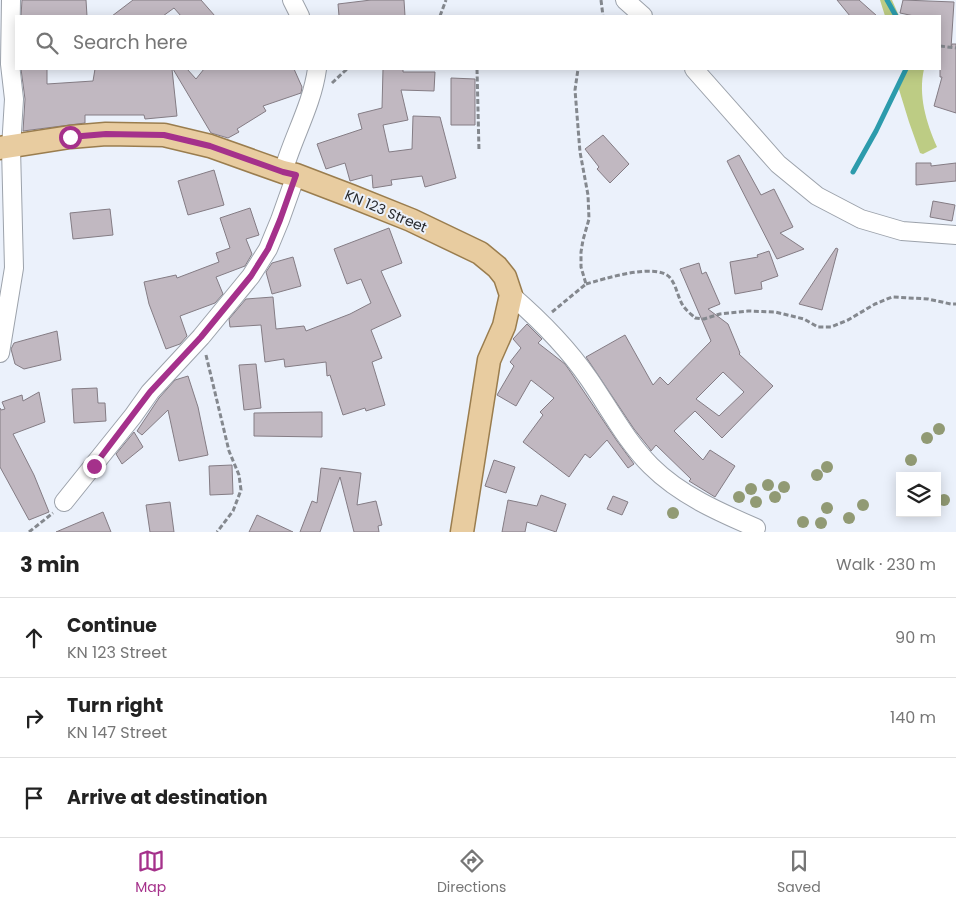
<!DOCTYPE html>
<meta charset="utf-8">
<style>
body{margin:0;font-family:Poppins,sans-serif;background:#f6f6f6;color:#222}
.controls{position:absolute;right:15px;bottom:15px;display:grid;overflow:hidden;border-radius:0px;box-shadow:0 2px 12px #0003}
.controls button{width:45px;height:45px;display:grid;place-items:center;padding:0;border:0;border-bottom:1px solid #e0e0e0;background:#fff;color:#222;font:25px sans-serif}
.stop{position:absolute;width:15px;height:15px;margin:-11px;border:4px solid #a5318b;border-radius:50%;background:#fff}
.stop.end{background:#a5318b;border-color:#fff;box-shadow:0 1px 5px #0008}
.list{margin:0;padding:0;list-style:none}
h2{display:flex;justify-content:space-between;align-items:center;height:65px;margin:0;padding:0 20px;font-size:21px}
h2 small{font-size:16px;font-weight:400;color:#767676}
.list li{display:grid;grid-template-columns:32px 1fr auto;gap:15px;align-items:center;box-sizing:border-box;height:80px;padding:0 20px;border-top:1px solid #e0e0e0}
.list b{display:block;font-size:19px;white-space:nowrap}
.list p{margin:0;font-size:16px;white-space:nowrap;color:#767676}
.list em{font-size:16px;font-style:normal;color:#767676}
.icon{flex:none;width:28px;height:28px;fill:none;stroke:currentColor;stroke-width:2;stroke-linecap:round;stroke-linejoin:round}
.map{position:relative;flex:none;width:956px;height:532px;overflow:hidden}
.search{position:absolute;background:#fff;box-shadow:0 2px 12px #0003;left:15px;right:15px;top:15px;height:55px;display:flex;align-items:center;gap:12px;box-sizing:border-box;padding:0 18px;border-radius:0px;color:#767676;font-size:19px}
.sheet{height:305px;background:#fff}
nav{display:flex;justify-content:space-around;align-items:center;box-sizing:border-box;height:70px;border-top:1px solid #e0e0e0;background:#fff;font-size:14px;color:#767676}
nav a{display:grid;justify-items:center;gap:2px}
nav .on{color:#a5318b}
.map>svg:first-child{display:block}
</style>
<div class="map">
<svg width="956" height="532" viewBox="0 0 956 532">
<rect width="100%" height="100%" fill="#ebf1fb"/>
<g fill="#bdcc84">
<path d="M880 0H892L899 16H885Z"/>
<path d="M905 69H924C918 95 926 122 937 147L923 154 920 153 909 122 897 83 901 77 905 75Z"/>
</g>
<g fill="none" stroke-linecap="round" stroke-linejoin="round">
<g stroke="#2c9bac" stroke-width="5">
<path d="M887 0 896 16"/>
<path d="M853 172 876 131 906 69"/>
</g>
</g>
<g fill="#c1b8c1" stroke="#847c84" fill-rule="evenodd">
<path d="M22 0H86L87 16H21Z"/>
<path d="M133 0H201L215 16H181L174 8 163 16H112Z"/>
<path d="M371 0H404L405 16H339L338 4Z"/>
<path d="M837 0H859L877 16H850Z"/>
<path d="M903 0 954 2 951 48 952 44H956V113L934 106 942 77H940V16H914L900 13Z"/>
<path d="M21 69H47V84L93 81 95 69H172L177 116 145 119 144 115H85V123L23 131 25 99Z"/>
<path d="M173 69H187L196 79 204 69H294L302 87 301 93 263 106 266 111 237 129 239 132 228 138 211 133Z"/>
<path d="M383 69H403V72H435L434 91 401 90 408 120 383 125 389 152 412 149 413 116 440 117 456 178 425 187 422 176 391 180 392 185 373 188 372 175 350 181 345 163 326 169 317 144 362 129 358 114 382 108Z"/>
<path d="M451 78 475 79V125H451Z"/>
<path d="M603 135 629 164 610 183 597 169 599 167 585 149Z"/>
<path d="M739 155 761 195 774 189 793 227 780 233 804 249 777 259 727 161Z"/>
<path d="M916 163H931V166L956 163V181L916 185Z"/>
<path d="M214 170 224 205 188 215 178 181Z"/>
<path d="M933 201 955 205 952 221 930 217Z"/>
<path d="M250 208 259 235 246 239 252 254 245 266 216 277 223 294 215 303 180 316 187 336 180 344 166 349 149 304 144 282 176 275 177 278 219 262 216 253 230 248 220 218Z"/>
<path d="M110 209 113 235 73 239 70 213Z"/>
<path d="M389 228 402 263 381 271 401 316 371 330 382 358 372 362 385 405 366 411 365 408 343 415 330 375 327 376 326 362 285 367 284 359 265 362 261 325 230 327 229 319 246 299 273 297 276 329 304 326 306 331 350 314 371 303 361 279 347 284 334 249Z"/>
<path d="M836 248 838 249 822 310 799 304Z"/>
<path d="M769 251 778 276 761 282 762 289 735 294 730 262 758 257 757 255Z"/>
<path d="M293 257 301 286 272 294 266 272 272 263Z"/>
<path d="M699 263 702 274 706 272 720 304 708 309 728 324 740 353 739 354 773 386 722 438 695 411 674 431 703 460 710 450 735 466 715 497 689 481 691 479 656 445 651 451 650 449 634 429 586 357 625 335 653 385 660 377 668 385 711 341 680 269ZM723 372 744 392 719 416 696 399Z"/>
<path d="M527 324 542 339 538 343 565 364 572 374 617 441 634 464 628 468 607 440 590 458 585 454 569 477 523 442 543 415 540 412 554 398 531 380 516 406 497 395 514 366 510 362 521 348 513 339Z"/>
<path d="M57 331 61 360 24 369 15 364 11 349 14 343Z"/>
<path d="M256 364 261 408 244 410 239 365Z"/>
<path d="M188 376 198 407 208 455 179 461 168 410 142 435 137 431 159 398 175 380Z"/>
<path d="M97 388 98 403H105L106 421 74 423 72 389Z"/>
<path d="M39 392 45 422 13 434 34 475 49 512 29 520 0 467V408L1 410 5 409 2 402 22 395 23 401Z"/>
<path d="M322 412V437L254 436V413Z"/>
<path d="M134 432 143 447 122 464 116 454Z"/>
<path d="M494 460 515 467 506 493 485 486Z"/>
<path d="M232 465 233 494 210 495 209 466Z"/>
<path d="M321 468 361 473 357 505 376 501 382 525 378 526 379 532H354L340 477 320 532H300L312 501 317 503Z"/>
<path d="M541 495 566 504 556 532 527 522 525 532H502L508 500 537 506Z"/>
<path d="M613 496 628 502 622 515 607 509Z"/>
<path d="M170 502 174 532H150L146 505Z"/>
<path d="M103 512 111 532H56Z"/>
<path d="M257 515 293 532H249Z"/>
</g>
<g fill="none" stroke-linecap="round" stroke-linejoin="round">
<defs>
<g id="minor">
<path d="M292 0 300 16"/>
<path d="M625 0 643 16"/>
<path d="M694 69 778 164 817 196 861 219 902 231 956 235"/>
<path d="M283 172C293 137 312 105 317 69"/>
<path d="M511 295C540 320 567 347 589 379 609 408 626 441 651 466 680 495 719 512 756 528"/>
<path d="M0 353 14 268 11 148 14 99 10 64 11 0"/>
<path d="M64 502 133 416 150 392 201 337 251 276 268 249 280 220 296 175"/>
</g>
<path id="major" d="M0 148 70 137 106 134 164 135 210 146 283 172 296 175 351 196 411 220 480 253 497 267 505 277 511 295 504 326 489 360 462 532"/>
</defs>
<use href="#minor" stroke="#9ca2ab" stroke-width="20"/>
<use href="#major" stroke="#9a7d4e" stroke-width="25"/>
<g stroke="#84888e" stroke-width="3" stroke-dasharray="5 2.5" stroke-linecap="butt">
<path d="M601 0 603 16"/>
<path d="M440 16 446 0"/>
<path d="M940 46 956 48"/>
<path d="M477 69 479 151"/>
<path d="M332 83 347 69"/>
<path d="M586 284C604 279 659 261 671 279 677 287 678 299 684 307 687 311 692 315 695 318L704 319 720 314 748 311 775 312 804 319 818 327H831L848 320 875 304 892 297 928 299 951 304H956"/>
<path d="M552 312 586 284 581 267V252L583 240 589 219 588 195 580 152 575 90 578 69"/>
<path d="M206 355 229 451 239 475 241 490 233 511 217 532"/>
<path d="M29 532 53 513"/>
</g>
<use href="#minor" stroke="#fff" stroke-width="18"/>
<use href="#major" stroke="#e8cca0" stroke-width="22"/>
</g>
<g fill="#919a74">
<circle cx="939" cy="429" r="6"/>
<circle cx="927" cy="438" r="6"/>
<circle cx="911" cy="460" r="6"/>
<circle cx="827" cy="467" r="6"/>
<circle cx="817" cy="475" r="6"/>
<circle cx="768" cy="485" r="6"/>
<circle cx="784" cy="487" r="6"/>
<circle cx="751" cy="489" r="6"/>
<circle cx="739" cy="497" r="6"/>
<circle cx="775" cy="497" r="6"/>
<circle cx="944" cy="500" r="6"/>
<circle cx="756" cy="502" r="6"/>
<circle cx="863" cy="505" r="6"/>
<circle cx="827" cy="508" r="6"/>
<circle cx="673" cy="513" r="6"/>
<circle cx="849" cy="518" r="6"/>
<circle cx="803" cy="522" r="6"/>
<circle cx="821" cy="523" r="6"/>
</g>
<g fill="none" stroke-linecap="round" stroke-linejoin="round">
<path stroke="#a5318b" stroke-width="6" d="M70 137 106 134 164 135 210 146 283 172 296 175 280 220 268 249 251 276 201 337 150 392 94 466"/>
</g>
<g text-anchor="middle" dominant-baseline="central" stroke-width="4" stroke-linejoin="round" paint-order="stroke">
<g font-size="14" fill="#282a2e" stroke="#ebf1fb">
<text transform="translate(386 211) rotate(23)">KN 123 Street</text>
</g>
</g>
</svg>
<div class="controls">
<button><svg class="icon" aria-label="layers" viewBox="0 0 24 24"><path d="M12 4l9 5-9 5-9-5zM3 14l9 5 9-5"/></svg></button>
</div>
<div class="stop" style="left:70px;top:137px"></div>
<div class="stop end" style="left:94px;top:466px"></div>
<div class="search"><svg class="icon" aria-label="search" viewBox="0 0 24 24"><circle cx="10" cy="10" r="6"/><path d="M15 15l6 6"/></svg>Search here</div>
</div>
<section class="sheet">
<h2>3 min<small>Walk · 230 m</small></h2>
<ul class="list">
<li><svg class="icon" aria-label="ahead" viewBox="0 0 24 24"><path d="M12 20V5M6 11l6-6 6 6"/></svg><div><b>Continue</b><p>KN 123 Street</p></div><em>90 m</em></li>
<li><svg class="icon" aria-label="right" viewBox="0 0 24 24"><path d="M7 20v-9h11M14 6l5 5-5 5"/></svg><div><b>Turn right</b><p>KN 147 Street</p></div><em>140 m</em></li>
<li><svg class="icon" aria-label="arrive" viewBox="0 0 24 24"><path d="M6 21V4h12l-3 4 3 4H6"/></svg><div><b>Arrive at destination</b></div></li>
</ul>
</section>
<nav>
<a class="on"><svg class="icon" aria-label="map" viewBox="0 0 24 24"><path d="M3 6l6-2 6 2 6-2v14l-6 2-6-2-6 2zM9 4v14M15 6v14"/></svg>Map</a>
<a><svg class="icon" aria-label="directions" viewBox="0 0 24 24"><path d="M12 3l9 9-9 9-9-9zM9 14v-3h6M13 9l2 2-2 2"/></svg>Directions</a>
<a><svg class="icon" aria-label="saved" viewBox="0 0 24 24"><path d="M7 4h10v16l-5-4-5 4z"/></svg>Saved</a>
</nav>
